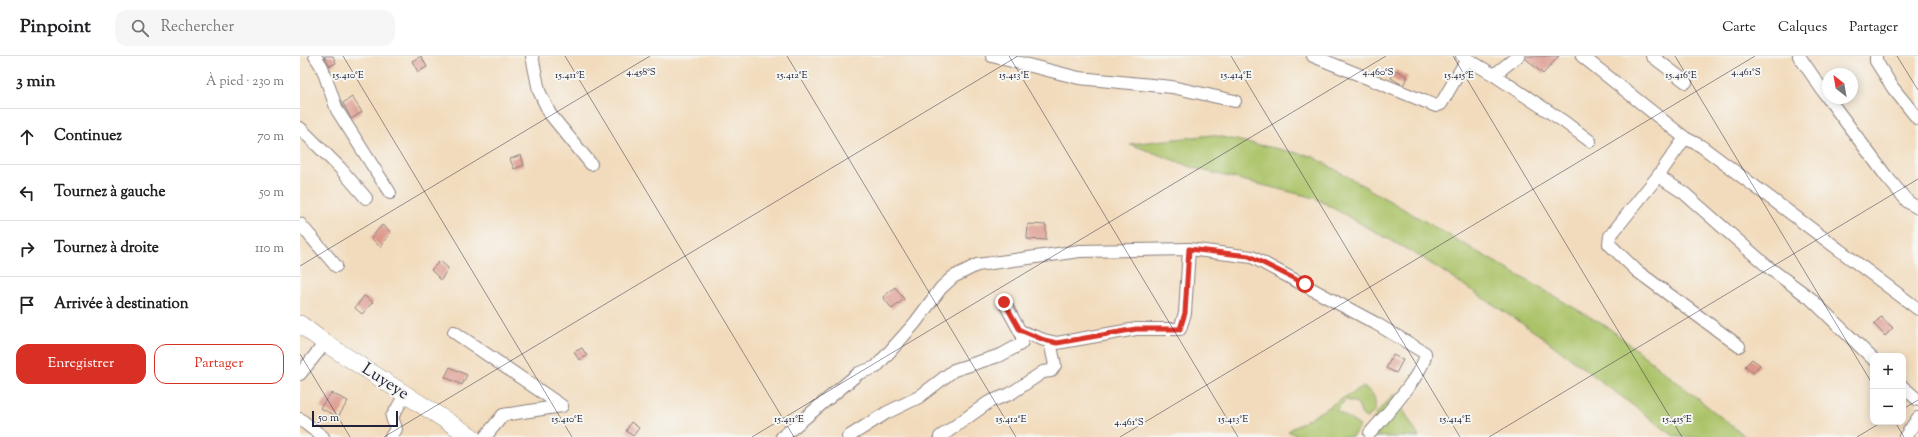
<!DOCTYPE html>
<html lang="fr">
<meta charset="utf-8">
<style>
body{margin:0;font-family:"Sorts Mill Goudy",serif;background:#f6f6f6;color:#202124}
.controls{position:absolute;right:12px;bottom:12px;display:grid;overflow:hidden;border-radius:8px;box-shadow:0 2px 10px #0003}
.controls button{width:36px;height:36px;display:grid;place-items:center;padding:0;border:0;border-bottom:1px solid #e0e0e0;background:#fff;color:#202124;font:20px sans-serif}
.compass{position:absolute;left:1522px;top:12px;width:36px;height:36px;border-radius:50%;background:#fff;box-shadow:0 2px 10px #0003;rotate:329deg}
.scale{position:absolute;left:12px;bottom:10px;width:86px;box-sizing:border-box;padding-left:4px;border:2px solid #22223b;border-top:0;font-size:11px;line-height:14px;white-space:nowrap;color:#22223b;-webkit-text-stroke:3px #f6f6f2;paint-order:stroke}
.stop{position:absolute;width:12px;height:12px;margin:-9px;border:3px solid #d93025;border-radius:50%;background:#fff}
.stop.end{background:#d93025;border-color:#fff;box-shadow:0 1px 4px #0008}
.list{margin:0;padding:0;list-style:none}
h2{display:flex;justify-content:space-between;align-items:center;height:52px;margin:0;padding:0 16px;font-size:17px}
h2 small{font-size:13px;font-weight:400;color:#757577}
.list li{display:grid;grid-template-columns:26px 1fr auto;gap:12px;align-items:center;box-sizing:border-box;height:56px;padding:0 16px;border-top:1px solid #e0e0e0}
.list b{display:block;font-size:15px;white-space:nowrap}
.list em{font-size:13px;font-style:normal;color:#757577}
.actions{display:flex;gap:8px;padding:12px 16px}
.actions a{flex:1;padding:9px 0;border:1px solid #d93025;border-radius:12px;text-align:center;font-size:14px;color:#d93025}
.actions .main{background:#d93025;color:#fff}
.icon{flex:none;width:22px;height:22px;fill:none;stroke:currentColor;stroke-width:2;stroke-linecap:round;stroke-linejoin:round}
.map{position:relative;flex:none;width:1618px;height:381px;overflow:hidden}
header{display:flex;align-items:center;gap:24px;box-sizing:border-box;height:56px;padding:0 20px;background:#fff;border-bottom:1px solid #e0e0e0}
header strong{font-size:19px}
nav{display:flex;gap:22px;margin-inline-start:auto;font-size:14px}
.search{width:280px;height:36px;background:#f6f6f6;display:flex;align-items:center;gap:10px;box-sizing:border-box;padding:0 14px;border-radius:12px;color:#757577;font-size:15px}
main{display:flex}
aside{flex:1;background:#fff}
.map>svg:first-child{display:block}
</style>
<header>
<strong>Pinpoint</strong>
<div class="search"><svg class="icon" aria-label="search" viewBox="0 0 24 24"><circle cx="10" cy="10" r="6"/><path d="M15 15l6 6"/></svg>Rechercher</div>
<nav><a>Carte</a><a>Calques</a><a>Partager</a></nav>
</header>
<main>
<aside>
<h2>3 min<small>À pied · 230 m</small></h2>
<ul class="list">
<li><svg class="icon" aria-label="ahead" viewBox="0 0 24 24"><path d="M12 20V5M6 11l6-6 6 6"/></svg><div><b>Continuez</b></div><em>70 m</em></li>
<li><svg class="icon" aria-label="left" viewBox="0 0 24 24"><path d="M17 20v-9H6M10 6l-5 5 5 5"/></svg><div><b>Tournez à gauche</b></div><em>50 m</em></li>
<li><svg class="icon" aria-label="right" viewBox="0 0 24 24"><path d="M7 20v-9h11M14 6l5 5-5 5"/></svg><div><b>Tournez à droite</b></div><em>110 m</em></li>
<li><svg class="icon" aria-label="arrive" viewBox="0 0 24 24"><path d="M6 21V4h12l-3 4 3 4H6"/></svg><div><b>Arrivée à destination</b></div></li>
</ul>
<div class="actions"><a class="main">Enregistrer</a><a>Partager</a></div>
</aside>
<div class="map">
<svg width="1618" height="381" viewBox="0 0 1618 381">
<rect width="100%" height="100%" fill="#f6f6f2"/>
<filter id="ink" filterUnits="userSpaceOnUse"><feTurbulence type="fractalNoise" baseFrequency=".025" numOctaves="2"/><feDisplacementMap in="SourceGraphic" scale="8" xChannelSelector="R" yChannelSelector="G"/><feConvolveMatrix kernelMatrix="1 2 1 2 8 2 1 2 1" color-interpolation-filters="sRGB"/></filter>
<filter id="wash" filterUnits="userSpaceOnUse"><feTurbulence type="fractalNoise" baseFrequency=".012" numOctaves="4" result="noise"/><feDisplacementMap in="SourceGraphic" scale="16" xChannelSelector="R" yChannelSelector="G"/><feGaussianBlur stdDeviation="0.9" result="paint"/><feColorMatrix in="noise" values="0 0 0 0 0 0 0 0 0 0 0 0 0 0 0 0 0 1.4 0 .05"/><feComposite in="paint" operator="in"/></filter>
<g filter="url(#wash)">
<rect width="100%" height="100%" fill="#f2dbbc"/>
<g fill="#abc368" stroke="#667252">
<path d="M912 79 1012 100 1309 272 1446 381H1375L1238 278 1124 203 1015 142 897 113 830 88Z"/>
<path d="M1062 331C1075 336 1076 343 1075 356L1066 362 1062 359 1057 347 1046 344 1036 354 1060 370 1052 381H1000L988 375Z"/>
<path d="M1094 338 1119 381H1063L1078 356Z"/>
</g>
<g id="blocks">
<g fill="#dc968a">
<path d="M24 0H33L36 7 30 10Z"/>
<path d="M121 0 127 11 118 16 112 5Z"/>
<path d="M1225 0H1259L1243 18 1225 2Z"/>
<path d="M1096 14 1108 21 1103 29 1091 22Z"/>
<path d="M52 41 62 56 51 63 43 47Z"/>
<path d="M221 99 224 109 214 113 210 103Z"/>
<path d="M728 168 746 169V184L727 183Z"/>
<path d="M82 169 91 176 80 191 71 182Z"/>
<path d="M140 205 148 212 141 224 131 214Z"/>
<path d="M595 231 604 243 592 253 583 241Z"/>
<path d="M64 240 73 246 62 258 55 252Z"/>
<path d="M1581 261 1593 272 1585 280 1574 268Z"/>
<path d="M282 292 287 300 279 304 274 296Z"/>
<path d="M1093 299 1103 304 1096 317 1086 312Z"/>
<path d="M1452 303 1460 309 1453 317 1445 310Z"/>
<path d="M150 311 167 319 162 329 145 321Z"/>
<path d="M31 337 48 345 38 361 20 352Z"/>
<path d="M331 366 339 372 333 380 326 375Z"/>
</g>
</g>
</g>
<g filter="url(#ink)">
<use href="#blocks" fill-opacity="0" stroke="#8a7e7c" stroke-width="1"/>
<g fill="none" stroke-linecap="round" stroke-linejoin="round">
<defs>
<g id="street">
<path d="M15 0 22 11 37 54 90 137"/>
<path d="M232 0 239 35 250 58 291 108"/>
<path d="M692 0 779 22 872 31 935 45"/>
<path d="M1013 0 1136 50 1141 48 1167 3"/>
<path d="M1162 0 1194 19 1218 0"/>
<path d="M1282 0 1385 82 1401 90 1618 253"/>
<path d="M1352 0 1386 26"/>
<path d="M1499 0 1528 42"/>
<path d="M1576 0V5L1593 32 1618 63"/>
<path d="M1194 19 1263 65 1290 85"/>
<path d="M1528 42 1586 120 1608 146 1618 152"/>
<path d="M0 72 40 112 66 142"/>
<path d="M1385 82 1358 120 1384 137 1468 211 1510 242 1573 303"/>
<path d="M1358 120 1310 180 1309 188 1337 215 1439 290"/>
<path d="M0 168 36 210"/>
<path d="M720 275 744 284 757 287 836 273H880L885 257 889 193"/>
<path d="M154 276 262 350 203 359 185 381"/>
<path d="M0 318 25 287"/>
<path d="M1603 331 1618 344"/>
<path d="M0 363 23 381"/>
<path d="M91 381 96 373 92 361 105 339"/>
<path d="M482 381 559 317 576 311 615 267 641 232 653 221 677 209 780 195 889 193 952 201 1075 267 1125 297C1129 311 1081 365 1070 377"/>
<path d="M548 381 586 357 619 341 654 314 701 299 719 289 722 286V279L704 246"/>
<path d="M640 381 689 346 710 338 743 316 751 315 755 309 750 286"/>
<path d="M1605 381 1618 362"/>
</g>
<path id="secondary" d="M0 268 25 287 172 381"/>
</defs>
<use href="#street" stroke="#8a7e7c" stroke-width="14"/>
<use href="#secondary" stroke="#8a7e7c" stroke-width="18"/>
<use href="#street" stroke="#fff" stroke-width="12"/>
<use href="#secondary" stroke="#fff" stroke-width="17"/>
</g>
</g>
<g fill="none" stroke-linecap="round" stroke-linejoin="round" filter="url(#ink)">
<path stroke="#d93025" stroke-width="5" d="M704 246 720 274 744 284 757 287 836 273H880L885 257 889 193 949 200 1005 228"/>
</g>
<path fill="none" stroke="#22223b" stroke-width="1" stroke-opacity="0.45" d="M43 0 272 381M265 0 494 381M487 0 716 381M709 0 938 381M931 0 1160 381M1153 0 1382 381M1375 0 1573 329M1597 0 1618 34M0 210 350 0M0 298 50 381M1603 353 1618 344M1595 366 1604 381M84 381 718 0M452 381 1086 0M820 381 1455 0M1189 381 1618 123M1557 381 1582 366"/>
<g text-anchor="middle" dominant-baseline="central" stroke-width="4" stroke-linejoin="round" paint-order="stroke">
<g font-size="17" fill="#22223b" stroke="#f6f6f2">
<text transform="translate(85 326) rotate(33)">Luyeye</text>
</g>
</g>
<g font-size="10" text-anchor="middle" fill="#22223b" stroke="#f6f6f2" stroke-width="4" stroke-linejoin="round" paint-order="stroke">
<text x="341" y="19">4.458°S</text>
<text x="1078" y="19">4.460°S</text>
<text x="1446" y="19">4.461°S</text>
<text x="714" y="22">15.413°E</text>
<text x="936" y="22">15.414°E</text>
<text x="1159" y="22">15.415°E</text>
<text x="48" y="22">15.410°E</text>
<text x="270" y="22">15.411°E</text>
<text x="492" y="22">15.412°E</text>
<text x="1381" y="22">15.416°E</text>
<text x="267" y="366">15.410°E</text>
<text x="489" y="366">15.411°E</text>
<text x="711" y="366">15.412°E</text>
<text x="933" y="366">15.413°E</text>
<text x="1155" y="366">15.414°E</text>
<text x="1377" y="366">15.415°E</text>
<text x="829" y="369">4.461°S</text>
</g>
</svg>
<div class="controls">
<button>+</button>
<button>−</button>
</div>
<svg class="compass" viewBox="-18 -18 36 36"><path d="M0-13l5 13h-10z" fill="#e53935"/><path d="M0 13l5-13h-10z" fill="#757577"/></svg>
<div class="scale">50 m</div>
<div class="stop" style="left:1005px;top:228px"></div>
<div class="stop end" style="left:704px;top:246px"></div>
</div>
</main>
